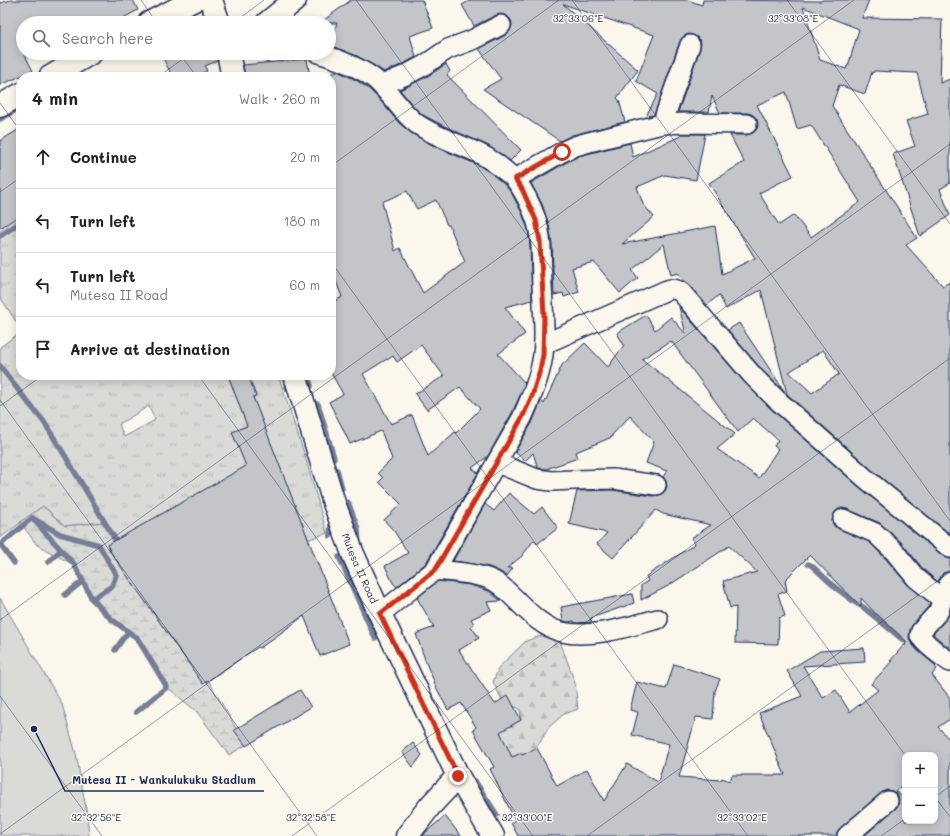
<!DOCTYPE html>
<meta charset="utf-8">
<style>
body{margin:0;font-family:Mali,sans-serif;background:#f6f6f6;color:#202124}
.controls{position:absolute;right:12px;bottom:12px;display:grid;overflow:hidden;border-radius:8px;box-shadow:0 2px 10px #0003}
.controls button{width:36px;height:36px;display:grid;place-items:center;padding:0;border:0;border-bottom:1px solid #e0e0e0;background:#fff;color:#202124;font:20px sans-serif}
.stop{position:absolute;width:12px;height:12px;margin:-9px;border:3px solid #c8321e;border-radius:50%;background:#fff}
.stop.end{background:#c8321e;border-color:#fff;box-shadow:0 1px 4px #0008}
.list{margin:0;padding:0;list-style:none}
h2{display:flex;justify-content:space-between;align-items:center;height:52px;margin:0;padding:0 16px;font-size:17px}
h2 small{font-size:13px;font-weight:400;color:#757577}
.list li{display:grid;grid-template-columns:26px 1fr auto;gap:12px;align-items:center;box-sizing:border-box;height:64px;padding:0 16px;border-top:1px solid #e0e0e0}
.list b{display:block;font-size:15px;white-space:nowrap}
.list p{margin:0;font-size:13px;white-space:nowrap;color:#757577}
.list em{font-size:13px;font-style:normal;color:#757577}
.icon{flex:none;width:22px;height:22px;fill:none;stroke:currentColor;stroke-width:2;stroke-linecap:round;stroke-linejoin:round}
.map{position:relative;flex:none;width:950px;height:836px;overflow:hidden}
.search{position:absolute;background:#fff;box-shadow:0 2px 10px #0003;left:16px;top:16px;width:320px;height:44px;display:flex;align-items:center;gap:10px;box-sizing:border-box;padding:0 14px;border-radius:22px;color:#757577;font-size:15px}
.panel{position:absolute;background:#fff;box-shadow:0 2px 10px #0003;left:16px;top:72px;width:320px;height:308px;border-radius:16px}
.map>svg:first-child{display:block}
</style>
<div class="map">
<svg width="950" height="836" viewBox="0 0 950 836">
<defs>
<pattern id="grass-tufts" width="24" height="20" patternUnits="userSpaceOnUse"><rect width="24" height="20" fill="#dadad7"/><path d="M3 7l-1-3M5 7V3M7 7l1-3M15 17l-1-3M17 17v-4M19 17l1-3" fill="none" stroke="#babbbb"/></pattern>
<pattern id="forest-firs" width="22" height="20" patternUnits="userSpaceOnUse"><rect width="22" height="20" fill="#dadad7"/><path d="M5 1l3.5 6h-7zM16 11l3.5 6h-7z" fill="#babbbb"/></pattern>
<pattern id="wetland-marsh" width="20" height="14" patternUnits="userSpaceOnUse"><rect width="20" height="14" fill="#dadad7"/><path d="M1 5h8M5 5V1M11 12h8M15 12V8" fill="none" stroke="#babbbb"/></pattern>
</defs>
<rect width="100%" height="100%" fill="#fbf7ec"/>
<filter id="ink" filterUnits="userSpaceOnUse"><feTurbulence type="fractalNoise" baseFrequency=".025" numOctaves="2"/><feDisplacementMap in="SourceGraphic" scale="8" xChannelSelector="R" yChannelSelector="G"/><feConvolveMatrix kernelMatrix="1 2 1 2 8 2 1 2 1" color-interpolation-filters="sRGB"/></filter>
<g filter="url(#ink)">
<g fill="url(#grass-tufts)" stroke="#7a849a" fill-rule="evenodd">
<path d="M21 217V329L0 297V231Z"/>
<path d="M21 332V375H278L304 453 327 533 301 542 153 610 105 522 65 526 43 506 0 538V347ZM149 406 155 420 124 437 119 424Z"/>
</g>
<path fill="url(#forest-firs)" stroke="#7a849a" d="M552 632 560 641 575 683 578 709 564 714 549 727 539 744 518 761 503 753 498 732 521 720 520 709 503 702 493 682 499 667 526 641Z"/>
<path fill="url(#wetland-marsh)" stroke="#7a849a" d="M43 506 65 526 105 522 153 610 207 678 246 745 229 755 197 712 167 687 137 638 111 619 92 599 74 565 37 545 20 522Z"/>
<path fill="#dadad7" stroke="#7a849a" d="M0 598 62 704 76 754 87 814 89 836H0Z"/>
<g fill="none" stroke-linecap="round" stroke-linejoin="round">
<g stroke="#747e96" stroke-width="5.5">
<path d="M275 53 284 57"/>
<path d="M0 119 21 107"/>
<path d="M0 236 21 222"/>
<path d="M0 366 19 391 44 422 64 454 119 546"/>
<path d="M283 375 288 390"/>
<path d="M308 375 311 386"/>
<path d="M318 404 334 458"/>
<path d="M337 470 342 488"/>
<path d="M348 502 358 529 359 545"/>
<path d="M32 518 74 564 92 599 111 619 137 638 167 687 136 712"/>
<path d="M330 519 331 521 330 536"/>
<path d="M0 545 32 518 60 534 99 545 116 575 112 586 92 599"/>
<path d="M1 545 14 563"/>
<path d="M339 557 375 638"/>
<path d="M48 562 61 550"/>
<path d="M808 564 811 565 836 588 856 603 863 607 902 639 911 641 919 646"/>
<path d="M65 595 83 581"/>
<path d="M115 650 128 632"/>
<path d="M475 781 497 815"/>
</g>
</g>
<g fill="#c3c5c9" stroke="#1b2f5e" fill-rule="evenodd">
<path d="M11 0H133L138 10 114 23H23V53H24L33 71 0 85V3Z"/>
<path d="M351 0H422L433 28 410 36 416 57 401 65 384 72 375 66 357 56 329 45 337 23H320Z"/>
<path d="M471 0H688L702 5 703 0 821 1 822 0H869L862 18 942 19 940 83 950 79V183L940 189 950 215 920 236 893 154 915 146 906 121 928 114 917 73 874 71 873 73 872 72 865 94 839 85 832 106 917 238 906 245 943 286 950 282V534L872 470 787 394 761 290 726 309 719 295 707 305 689 285 684 281 678 273 671 275 664 244 632 270 638 278 620 293 594 262 572 268 579 292 564 297 563 293 554 295 552 243 549 225 542 204 531 183 567 162 579 156 630 143 633 157 681 136 679 134H705L696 180 665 175 637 187 643 204 654 217 622 244 715 226 722 274 755 258 709 183 744 162 730 135H747L753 133 757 129 758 125 757 119 753 115 748 113H720L712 96 709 112H678L700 49 701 43 698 38 693 35 688 34 683 37 680 41 654 115 649 116 647 114 658 94 636 81 654 35 563 4 638 70 617 98 619 100 625 122 572 135 560 141 483 89 501 79 479 49 506 35 510 31 512 25 511 20 507 16 501 14 496 15 474 26 462 5ZM803 7 859 29 848 66H847L846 69 820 60ZM786 92 797 129 811 125 860 202 811 237 794 215 779 225 759 193 793 176 757 105ZM823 350 839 374 812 393 789 372Z"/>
<path d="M160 53H216L217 61 205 66 207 71 193 77H173Z"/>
<path d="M307 59 310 77H245L243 65Z"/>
<path d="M446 64 450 71 447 75 521 150 510 161 489 146 444 126 423 115 415 108 400 90 428 76Z"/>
<path d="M337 71 356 80 369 89 378 98 399 123 411 133 434 146 478 165 491 173 505 185 512 194 522 213 528 229 530 245 532 300 505 307 525 334 498 354 525 383 522 391 512 413 488 456 472 468 478 473 426 563 397 587 393 583 385 566 408 553 394 531 384 520 401 504 379 482 383 478 378 473 392 459 381 431 350 444 342 427 329 402 343 394 331 373V303L342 297 331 268V74ZM407 191 417 209 436 200 447 225H449L465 262 423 293 400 248 395 251 382 202ZM421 345 444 376 415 394 427 410 460 387 480 409 456 433 455 432 428 456 412 415 391 424 363 374 387 359V360L393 356 397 362Z"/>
<path d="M21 128V215L0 228V141Z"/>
<path d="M679 307 745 383 769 407 858 486 943 556 950 559V571L943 573 938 582 924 570 901 542 880 523 847 509 841 508 837 510 833 515 832 521 834 526 839 529 869 542 885 558 908 585 930 603 929 606 913 624 910 629 909 638 911 643 918 651 936 666 935 667 937 669 932 675 950 698V719L938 727 950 740V836H864L895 809 898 805 899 799 897 794 892 791 886 790 881 793 840 828 837 832 836 836H518L511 823 515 820 490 769 494 767 473 730 476 727 461 703 448 710 434 683H435L428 668 416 634 434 627 417 598 438 581 470 585 489 591 501 601 487 602 491 610 471 619 474 624 471 626 479 638 459 650 495 704 508 695 521 720 500 732 512 757 521 753 522 755 537 748 557 786 587 769 604 801 627 764 658 782 669 744 632 735 638 712 630 710 637 682 666 689 674 664 720 679 715 691 713 719 696 717 679 777 721 780 722 778 730 781 732 775H785L759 713 802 696 787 671 820 651 864 648 865 662 803 666 823 698 836 690 850 712 878 690 871 684 892 661H890L904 645H906L905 644 907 642 877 614H876L861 598V606L836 582 810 555 785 580 787 591 778 594 785 616 779 618 778 644 735 643 736 607 730 608 723 581 757 572 729 546 668 586 641 600V585L648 581 646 576 695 544 691 538 711 525 663 514 656 510 613 558 597 544 607 533 569 524 577 491 612 490 653 496 660 495 665 491 667 486 666 481 663 477 667 471 646 463 654 442 630 416 612 435V437L576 452 578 458 546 469 538 468 533 453 525 461 515 452 532 423 541 401 544 404 562 365 585 343 608 367 624 345 617 333 646 315 655 330 671 317 686 334ZM671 341 738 432 753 418 778 440 774 446 778 449 759 478 717 449 735 434 642 359ZM905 755H935V821H905V799L895 791 905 783Z"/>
<path d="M739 323 785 392 761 369 728 330Z"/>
<path d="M228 375H248L256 396 253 397 349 644 320 656 304 616 260 648 258 647 203 684 112 554 107 545 246 466 232 432 247 426Z"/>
<path d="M509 493 534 514 542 507 558 528 537 544 534 540 522 556 507 568H513L507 576 497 570 489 567 474 564 453 561 485 504 494 511Z"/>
<path d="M632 594 634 603 591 618V622L575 623 574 621 568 622 563 621 561 607Z"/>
<path d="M950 612V649L933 634 947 618Z"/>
<path d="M300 690 311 707 246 746 234 730Z"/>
<path d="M413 743 422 755 413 767 402 752Z"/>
<path d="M445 816 461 836H423L426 832Z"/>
</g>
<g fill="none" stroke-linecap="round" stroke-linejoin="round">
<defs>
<g id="street">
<path d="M318 53C338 59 368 70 382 86 394 98 403 114 417 124 436 137 457 143 478 153 492 159 503 169 515 179L562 152 575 146 589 142 662 124 690 45"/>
<path d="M382 85 406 75 423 66 448 49 472 40 501 25"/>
<path d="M662 124 687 123 747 124"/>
<path d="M544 344 660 293C669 289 672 287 681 292L753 376 776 399 865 478 950 548"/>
<path d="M497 463 537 479 551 481 574 480 613 479 656 485"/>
<path d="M843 519 875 533 893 550 916 578 942 599"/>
<path d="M435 570C453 572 476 573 492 580 498 583 504 588 509 593 525 608 540 627 562 632 590 639 631 626 658 619"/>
<path d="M950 582 942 599 939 611 921 631 920 636C927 646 940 655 950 662"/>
<path d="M380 614 435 570 522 418C531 398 540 377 543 355 544 348 544 341 544 334 544 318 543 302 542 286 541 264 543 240 536 219 531 205 524 191 515 179"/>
<path d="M847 836 888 801"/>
</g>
<g id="secondary">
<path d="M211 0 219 23"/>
<path d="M149 23 194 0"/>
<path d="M267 23 295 0"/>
<path d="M228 53 233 77"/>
<path d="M50 77 91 53"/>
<path d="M0 106 21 94"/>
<path id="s1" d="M295 375 334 503 353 554 380 614 458 776 493 836"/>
<path d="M407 836 430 806 458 776"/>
</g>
</defs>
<use href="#street" stroke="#1b2f5e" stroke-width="22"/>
<use href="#secondary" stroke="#1b2f5e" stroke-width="25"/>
<use href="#street" stroke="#fbf7ec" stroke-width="19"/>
<use href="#secondary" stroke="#fbf7ec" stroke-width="22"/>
</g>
</g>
<g fill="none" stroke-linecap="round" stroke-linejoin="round" filter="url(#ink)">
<path stroke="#c8321e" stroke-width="5" d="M458 776 380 614 435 570 522 418 532 396 540 370 543 355 544 315 540 241 536 220 522 189 515 179 562 152"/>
</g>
<path fill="none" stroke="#1b2f5e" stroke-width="1" stroke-opacity="0.45" d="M141 0 157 23M356 0 905 755M572 0 950 521M787 0 950 224M233 23 264 0M179 53 197 77M158 77 191 53M0 103 21 132M331 166 559 0M0 192 21 177M331 262 748 836M198 375 533 836M0 400 317 836M0 406 43 375M0 620 854 0M0 696 102 836M935 797 950 817M935 797 950 786M0 834 950 144M292 836 950 358M587 836 950 572M881 836 905 819"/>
<g text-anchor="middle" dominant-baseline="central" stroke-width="3" stroke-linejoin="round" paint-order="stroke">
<g font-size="10" fill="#1b2f5e" stroke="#fbf7ec">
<text stroke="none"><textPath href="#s1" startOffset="204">Mutesa II Road</textPath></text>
</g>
</g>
<g font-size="10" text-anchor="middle" fill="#1b2f5e" stroke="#fbf7ec" stroke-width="3" stroke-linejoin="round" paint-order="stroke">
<text x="578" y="22">32°33'06"E</text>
<text x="793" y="22">32°33'08"E</text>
<text x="96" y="821">32°32'56"E</text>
<text x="311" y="821">32°32'58"E</text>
<text x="527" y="821">32°33'00"E</text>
<text x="742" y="821">32°33'02"E</text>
</g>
<path fill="none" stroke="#1b2f5e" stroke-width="1.5" d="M34 729L65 791H264"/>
<circle fill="#1b2f5e" stroke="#fbf7ec" stroke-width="1.5" cx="34" cy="729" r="4"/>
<g font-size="11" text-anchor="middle" font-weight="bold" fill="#1b2f5e" stroke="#fbf7ec" stroke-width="3" stroke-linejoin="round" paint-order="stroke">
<text x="164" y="784">Mutesa II - Wankulukuku Stadium</text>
</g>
</svg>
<div class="controls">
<button>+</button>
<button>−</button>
</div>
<div class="stop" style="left:562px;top:152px"></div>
<div class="stop end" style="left:458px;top:776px"></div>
<div class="search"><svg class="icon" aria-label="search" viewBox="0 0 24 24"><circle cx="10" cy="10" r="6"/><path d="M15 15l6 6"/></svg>Search here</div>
<section class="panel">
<h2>4 min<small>Walk · 260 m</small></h2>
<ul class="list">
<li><svg class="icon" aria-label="ahead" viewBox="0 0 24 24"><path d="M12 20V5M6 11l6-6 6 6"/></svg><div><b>Continue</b></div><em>20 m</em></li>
<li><svg class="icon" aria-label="left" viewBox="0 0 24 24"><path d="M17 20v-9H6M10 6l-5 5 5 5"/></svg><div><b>Turn left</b></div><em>180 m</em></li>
<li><svg class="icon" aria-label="left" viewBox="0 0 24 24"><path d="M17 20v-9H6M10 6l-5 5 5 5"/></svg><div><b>Turn left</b><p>Mutesa II Road</p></div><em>60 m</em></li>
<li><svg class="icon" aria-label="arrive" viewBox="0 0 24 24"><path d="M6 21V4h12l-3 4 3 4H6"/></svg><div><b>Arrive at destination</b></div></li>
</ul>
</section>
</div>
